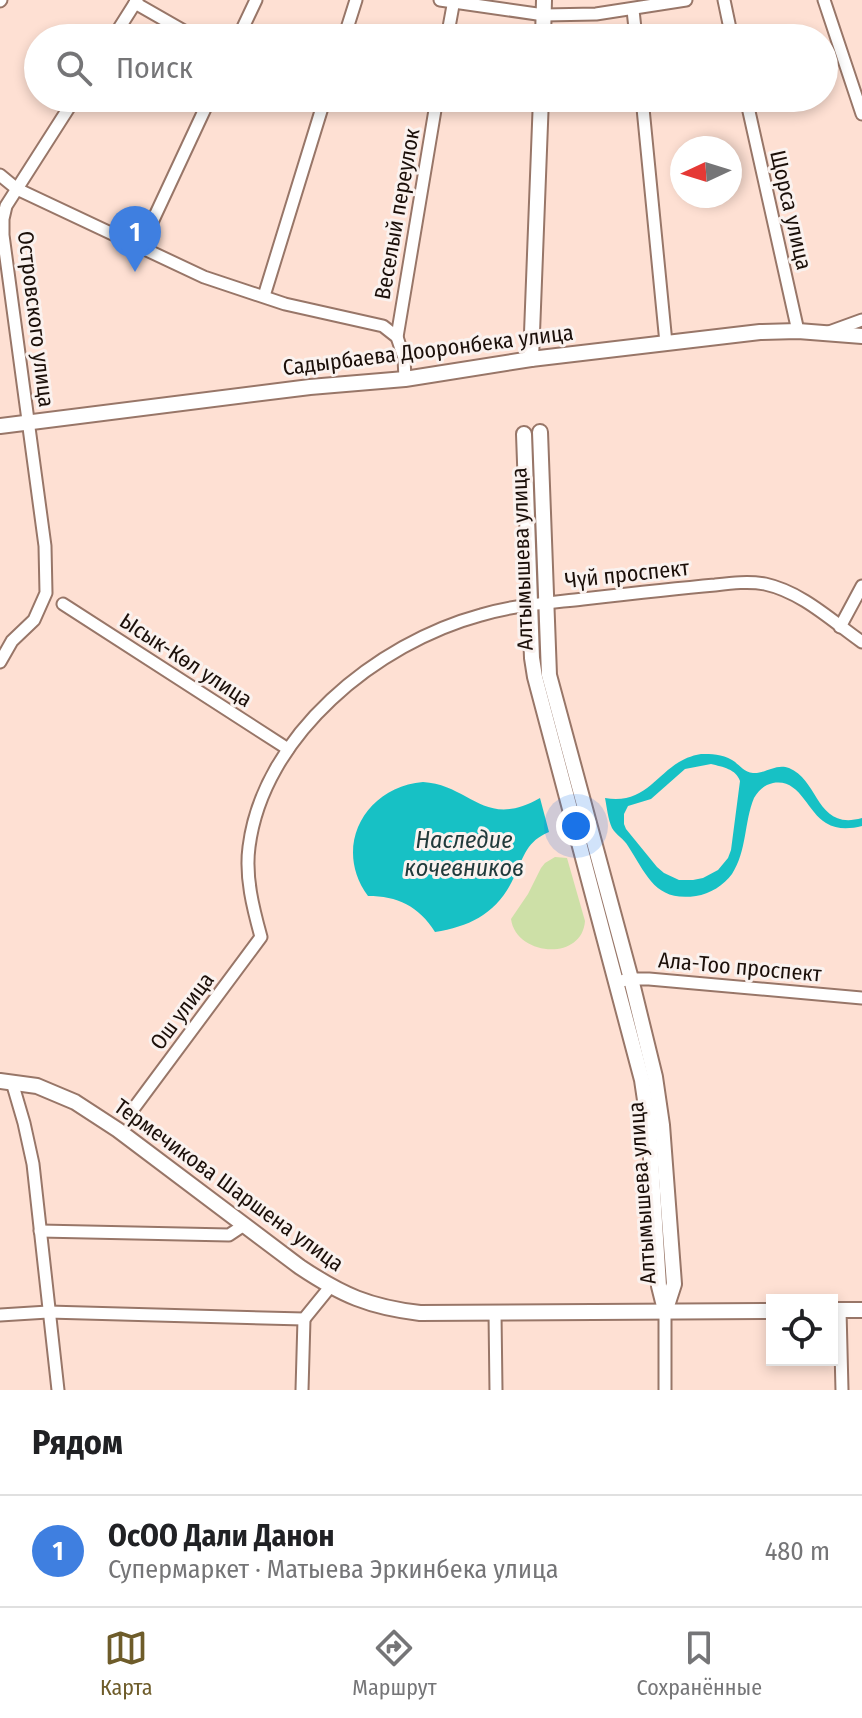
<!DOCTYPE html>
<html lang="ru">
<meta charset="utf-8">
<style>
body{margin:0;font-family:"Fira Sans Condensed",sans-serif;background:#f2f2f2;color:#202124}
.controls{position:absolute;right:24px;bottom:24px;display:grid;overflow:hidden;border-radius:0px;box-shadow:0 4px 12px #0003}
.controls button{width:72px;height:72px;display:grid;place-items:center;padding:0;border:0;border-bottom:2px solid #e0e0e0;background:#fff;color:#202124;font:40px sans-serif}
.compass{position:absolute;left:670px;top:136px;width:72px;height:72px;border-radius:50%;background:#fff;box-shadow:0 4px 12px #0003;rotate:266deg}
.you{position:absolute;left:576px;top:826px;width:28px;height:28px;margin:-20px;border:6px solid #fff;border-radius:50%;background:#1a73e8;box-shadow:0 0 0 12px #1a73e833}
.badge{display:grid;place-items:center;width:52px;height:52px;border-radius:50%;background:#6e5c2a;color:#fff;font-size:26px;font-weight:700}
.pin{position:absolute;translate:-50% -66px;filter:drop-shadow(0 2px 4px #0008)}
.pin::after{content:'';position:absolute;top:42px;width:28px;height:24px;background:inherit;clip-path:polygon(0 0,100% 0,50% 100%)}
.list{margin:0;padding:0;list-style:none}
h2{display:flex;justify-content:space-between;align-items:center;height:104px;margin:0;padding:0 32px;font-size:34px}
h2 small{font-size:26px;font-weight:400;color:#757577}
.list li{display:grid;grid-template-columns:52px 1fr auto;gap:24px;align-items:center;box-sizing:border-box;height:112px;padding:0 32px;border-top:2px solid #e0e0e0}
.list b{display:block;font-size:30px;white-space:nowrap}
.list p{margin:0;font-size:26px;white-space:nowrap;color:#757577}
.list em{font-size:26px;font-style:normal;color:#757577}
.icon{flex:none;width:44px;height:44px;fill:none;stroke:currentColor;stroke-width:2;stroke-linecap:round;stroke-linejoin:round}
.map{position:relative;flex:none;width:862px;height:1390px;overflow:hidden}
.search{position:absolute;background:#fff;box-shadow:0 4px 12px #0003;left:24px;right:24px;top:24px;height:88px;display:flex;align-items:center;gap:20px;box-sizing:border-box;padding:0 28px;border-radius:44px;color:#757577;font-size:30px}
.sheet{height:216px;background:#fff}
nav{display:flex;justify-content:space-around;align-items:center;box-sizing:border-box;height:112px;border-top:2px solid #e0e0e0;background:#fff;font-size:22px;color:#757577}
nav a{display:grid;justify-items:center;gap:4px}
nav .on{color:#6e5c2a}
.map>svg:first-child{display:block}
</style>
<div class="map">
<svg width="862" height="1390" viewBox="0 0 862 1390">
<rect width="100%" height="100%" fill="#fee0d3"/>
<path fill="#cde0a7" d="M555 857 567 858 585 921C582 962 516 956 511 919L528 894 541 868 545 863Z"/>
<g fill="#17c1c5" fill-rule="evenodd">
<path d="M701 754C711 754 722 754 732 760 739 764 743 772 753 773 765 774 776 763 789 768 820 781 816 831 862 818V826C850 829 837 830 826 823 807 812 800 778 773 783 764 785 759 790 754 798 744 822 747 851 732 874 724 885 710 894 696 896 655 902 647 875 628 846 624 839 616 835 612 828 608 819 607 808 605 798 653 806 658 761 701 754ZM711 764C723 767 736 769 740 781L731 850 728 858 718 870 703 878 693 880H679L664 873 657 867 626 829 624 824V814L628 806 651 799 685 769Z"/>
<path d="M423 782C471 785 484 830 540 798L549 832C527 841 524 856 515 875 499 912 472 926 435 932 419 906 397 896 368 896 332 847 365 787 423 782Z"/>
</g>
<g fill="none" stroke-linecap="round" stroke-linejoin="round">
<defs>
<g id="street">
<path d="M440 0 544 15 596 14 686 0"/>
<path d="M724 0 732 38"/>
<path d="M824 0 862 114"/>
<path d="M0 1 1 0"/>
<path d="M135 3 184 31"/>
<path d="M633 10 636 38"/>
<path d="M113 38 137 0"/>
<path d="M238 38 256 0"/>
<path d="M344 38 356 0"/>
<path d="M447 38 454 0"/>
<path d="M642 98 666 343"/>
<path d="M746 98 798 331"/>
<path d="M0 175 17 189 204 277 285 304 383 326 397 337 404 358 405 379"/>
<path d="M140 248 210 98"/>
<path d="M264 296 325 98"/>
<path d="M829 332 862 320"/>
<path d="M397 337 437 98"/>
<path d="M63 604 288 749"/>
<path d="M840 627 862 586"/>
<path d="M0 662 12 641 34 620 46 593 45 546 3 235V219L6 206 75 98"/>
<path d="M616 982 631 979H649L862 998"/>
<path d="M12 1082 24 1123 33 1164 58 1390"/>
<path d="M134 1108 261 937C253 908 245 877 249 847 263 735 377 643 481 615 514 605 548 603 583 599 627 594 671 589 715 585 732 583 749 581 765 584 802 592 832 621 862 642"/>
<path d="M40 1231 229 1235 244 1225"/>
<path d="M840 1310 842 1390"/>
<path d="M495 1313 496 1390"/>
<path d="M0 1315 48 1312 304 1319 330 1287"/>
<path d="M302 1390 304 1319"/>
<path d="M665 1390V1312"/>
</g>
<g id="secondary">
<path d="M543 38 544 0"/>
<path d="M531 359 541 98"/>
<path d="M0 426 310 387 405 379 531 359 760 332 798 331 862 336"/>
<path d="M540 432 549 675 631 979 655 1077 662 1125 674 1284 665 1312"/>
<path d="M524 434 532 658 535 677 642 1080 649 1127 659 1286 665 1310"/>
<path d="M0 1081 37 1086 75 1102 118 1130 300 1267C342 1295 369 1307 420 1313L772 1311"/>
<path d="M832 1310H862"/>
</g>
</defs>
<use href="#street" stroke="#987668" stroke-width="15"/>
<use href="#secondary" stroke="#987668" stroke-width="18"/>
<use href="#street" stroke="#fff" stroke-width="11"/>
<use href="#secondary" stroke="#fff" stroke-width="14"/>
</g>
<g text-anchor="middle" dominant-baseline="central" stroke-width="6" stroke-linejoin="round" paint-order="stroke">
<g font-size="22" fill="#1b0f09" stroke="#faf2ef">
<text transform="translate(791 210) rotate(77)">Щорса улица</text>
<text transform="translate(397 214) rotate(-80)">Веселый переулок</text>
<text transform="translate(36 319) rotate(83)">Островского улица</text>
<text transform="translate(428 350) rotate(-7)">Садырбаева Дооронбека улица</text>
<text transform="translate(522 559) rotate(-92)">Алтымышева улица</text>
<text transform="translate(627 574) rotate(-6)">Чүй проспект</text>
<text transform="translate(186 660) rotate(33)">Ысык-Көл улица</text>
<text transform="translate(740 967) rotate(5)">Ала-Тоо проспект</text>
<text transform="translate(182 1011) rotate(-53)">Ош улица</text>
<text transform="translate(229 1185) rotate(36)">Термечикова Шаршена улица</text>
<text transform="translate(642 1193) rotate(-94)">Алтымышева улица</text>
</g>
<g font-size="24" font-style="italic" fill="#213a3b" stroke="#faf2ef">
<text x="464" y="840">Наследие<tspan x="464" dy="28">кочевников</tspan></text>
</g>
</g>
</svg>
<div class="controls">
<button><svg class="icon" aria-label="locate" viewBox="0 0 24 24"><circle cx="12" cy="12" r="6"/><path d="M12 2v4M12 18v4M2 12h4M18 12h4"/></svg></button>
</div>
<svg class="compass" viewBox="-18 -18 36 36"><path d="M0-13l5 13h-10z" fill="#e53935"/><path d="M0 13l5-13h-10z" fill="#757577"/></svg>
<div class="you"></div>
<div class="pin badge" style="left:135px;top:272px;background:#3f7fe0">1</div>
<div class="search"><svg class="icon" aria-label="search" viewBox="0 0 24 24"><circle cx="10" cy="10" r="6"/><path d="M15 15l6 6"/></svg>Поиск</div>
</div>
<section class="sheet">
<h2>Рядом<small></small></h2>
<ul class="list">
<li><span class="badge" style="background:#3f7fe0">1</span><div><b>ОсОО Дали Данон</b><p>Супермаркет · Матыева Эркинбека улица</p></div><em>480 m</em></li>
</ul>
</section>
<nav>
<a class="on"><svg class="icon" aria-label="map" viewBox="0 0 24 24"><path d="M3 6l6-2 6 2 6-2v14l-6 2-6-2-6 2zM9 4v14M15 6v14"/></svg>Карта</a>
<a><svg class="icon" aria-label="directions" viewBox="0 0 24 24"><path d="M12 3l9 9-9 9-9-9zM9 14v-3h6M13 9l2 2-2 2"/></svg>Маршрут</a>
<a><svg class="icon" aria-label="saved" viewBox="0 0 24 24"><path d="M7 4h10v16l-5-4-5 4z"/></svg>Сохранённые</a>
</nav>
